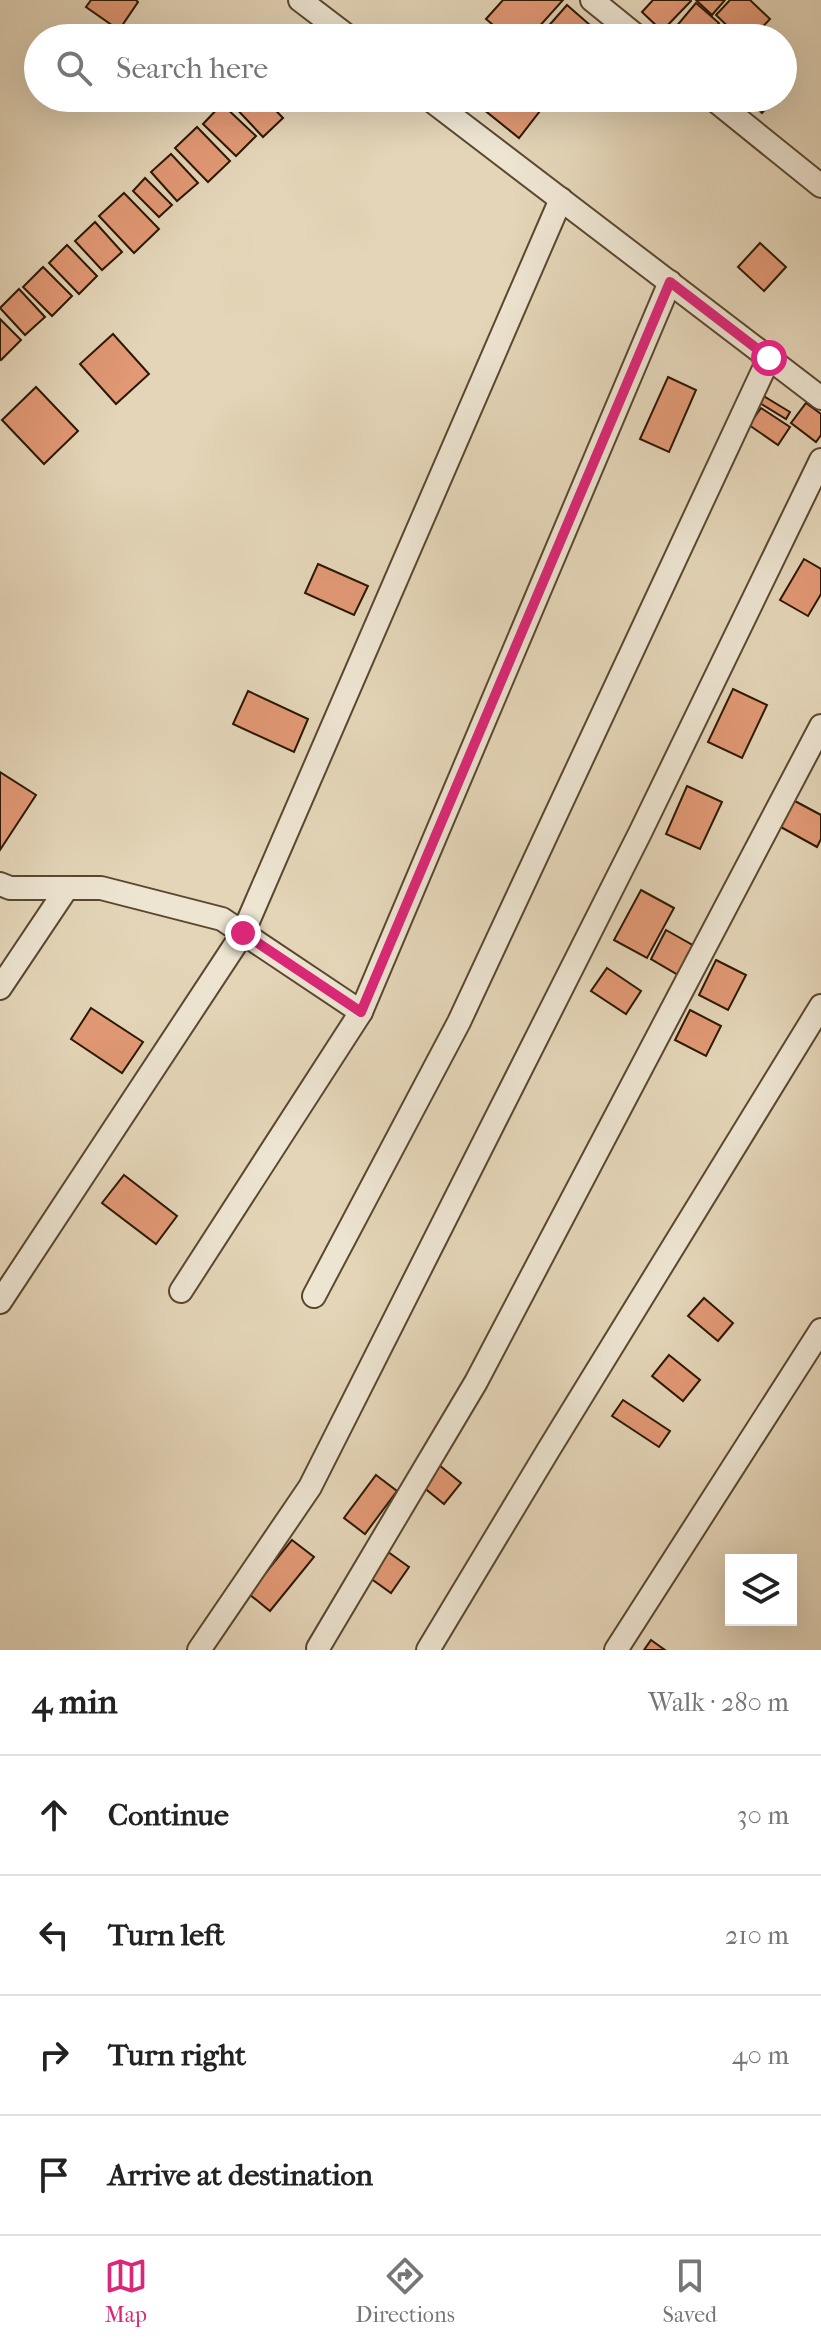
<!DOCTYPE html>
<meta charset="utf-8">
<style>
body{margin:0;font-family:"IM FELL French Canon",serif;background:#f6f6f6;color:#222}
.controls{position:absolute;right:24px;bottom:24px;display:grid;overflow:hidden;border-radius:0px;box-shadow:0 8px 32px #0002}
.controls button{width:72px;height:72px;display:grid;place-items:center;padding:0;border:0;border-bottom:2px solid #e0e0e0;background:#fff;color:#222;font:40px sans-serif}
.stop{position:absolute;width:24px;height:24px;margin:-18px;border:6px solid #db2777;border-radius:50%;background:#fff}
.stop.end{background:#db2777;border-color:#fff;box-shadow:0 2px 8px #0008}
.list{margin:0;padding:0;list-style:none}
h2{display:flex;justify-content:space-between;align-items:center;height:104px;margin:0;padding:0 32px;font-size:34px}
h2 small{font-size:26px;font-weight:400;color:#767676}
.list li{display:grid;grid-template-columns:52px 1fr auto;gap:24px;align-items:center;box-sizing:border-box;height:120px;padding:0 32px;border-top:2px solid #e0e0e0}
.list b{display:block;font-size:30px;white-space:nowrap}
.list em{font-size:26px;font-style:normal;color:#767676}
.icon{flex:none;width:44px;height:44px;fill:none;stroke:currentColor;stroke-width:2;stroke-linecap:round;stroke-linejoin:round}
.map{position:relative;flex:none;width:821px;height:1650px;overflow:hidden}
.search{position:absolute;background:#fff;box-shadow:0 8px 32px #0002;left:24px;right:24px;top:24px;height:88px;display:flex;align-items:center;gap:20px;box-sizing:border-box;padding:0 28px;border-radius:44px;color:#767676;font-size:30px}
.sheet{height:584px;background:#fff}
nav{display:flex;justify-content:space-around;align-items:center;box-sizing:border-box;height:112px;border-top:2px solid #e0e0e0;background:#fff;font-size:22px;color:#767676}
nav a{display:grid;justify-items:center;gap:4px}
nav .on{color:#db2777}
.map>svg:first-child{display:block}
</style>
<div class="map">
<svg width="821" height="1650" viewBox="0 0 821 1650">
<rect width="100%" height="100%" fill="#e4d5b8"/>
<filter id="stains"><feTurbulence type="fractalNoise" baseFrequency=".0025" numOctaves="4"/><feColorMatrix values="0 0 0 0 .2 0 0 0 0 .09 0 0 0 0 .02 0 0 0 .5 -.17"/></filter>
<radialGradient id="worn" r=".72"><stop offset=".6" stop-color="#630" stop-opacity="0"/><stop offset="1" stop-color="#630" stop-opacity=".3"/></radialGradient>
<g fill="#e29975" stroke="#2c1802" stroke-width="2">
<path d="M91 0H136L138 2 119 30 86 7Z"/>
<path d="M503 0H563L529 38H508L486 19Z"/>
<path d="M653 0H690L691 1 662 31 642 12Z"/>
<path d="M696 0H725L712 15Z"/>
<path d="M730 0H750L770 19 752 38H740L716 15Z"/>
<path d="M696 3 719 23 706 38H673L669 35Z"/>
<path d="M567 5 598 32 593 38H538Z"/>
<path d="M236 98H264L283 118 263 137 231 103Z"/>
<path d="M491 98H550L519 138 483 109Z"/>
<path d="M745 98H775L762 113Z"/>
<path d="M222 104 256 136 236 156 203 124Z"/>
<path d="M197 127 230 161 208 182 175 148Z"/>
<path d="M171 154 198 183 177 201 151 172Z"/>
<path d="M145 178 172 205 159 217 133 191Z"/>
<path d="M124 193 159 229 134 253 99 216Z"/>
<path d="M95 222 122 252 102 270 75 241Z"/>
<path d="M760 243 786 267 764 291 738 267Z"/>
<path d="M67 245 97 276 79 294 49 263Z"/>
<path d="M43 267 72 296 52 316 23 287Z"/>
<path d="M19 289 45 317 25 335 0 308Z"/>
<path d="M0 319 21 340 1 360 0 359Z"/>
<path d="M113 334 149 374 116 404 80 364Z"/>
<path d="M668 377 696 390 669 452 640 439Z"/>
<path d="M36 387 78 431 44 464 2 420Z"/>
<path d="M762 395 790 412 786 419 758 402Z"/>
<path d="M806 403 821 414V435L816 442 791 423Z"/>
<path d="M761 408 790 427 778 445 749 425Z"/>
<path d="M804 559 821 569V594L808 616 780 600Z"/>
<path d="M318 564 368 586 354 615 305 593Z"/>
<path d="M733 689 767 705 742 758 708 742Z"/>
<path d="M248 691 308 719 294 752 233 724Z"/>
<path d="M0 772 36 795 0 850Z"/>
<path d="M687 786 722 802 700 849 666 834Z"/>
<path d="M793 800 821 815V839L817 847 779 826Z"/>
<path d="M641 890 674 908 647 958 614 940Z"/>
<path d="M666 930 696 947 680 976 651 959Z"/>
<path d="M716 960 746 975 728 1010 699 995Z"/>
<path d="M607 968 641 991 626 1014 591 991Z"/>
<path d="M91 1008 143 1042 122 1073 71 1039Z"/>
<path d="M690 1010 721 1026 706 1056 675 1040Z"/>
<path d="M124 1175 177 1216 156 1244 102 1203Z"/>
<path d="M704 1298 733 1323 718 1341 688 1316Z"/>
<path d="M669 1355 700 1380 683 1401 652 1376Z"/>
<path d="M623 1400 670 1431 659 1447 612 1416Z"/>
<path d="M439 1465 461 1483 444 1504 422 1486Z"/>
<path d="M376 1475 397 1491 365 1534 344 1518Z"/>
<path d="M292 1540 314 1557 270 1611 249 1594Z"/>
<path d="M384 1549 409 1567 391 1593 366 1575Z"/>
<path d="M651 1640 665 1650H644Z"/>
</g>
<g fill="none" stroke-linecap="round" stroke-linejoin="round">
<defs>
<g id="street">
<path d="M300 0 350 38"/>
<path d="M592 0 639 38"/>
<path d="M428 98 821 398"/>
<path d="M712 98 821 186"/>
<path d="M0 884 10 888H101L222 919 361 1012"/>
<path d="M0 988 67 888"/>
<path d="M181 1291 361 1012 670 282"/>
<path d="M314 1296 459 1022 769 358"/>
<path d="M0 1302 243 933 561 199"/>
<path d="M318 1648 476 1382 821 726"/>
<path d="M199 1650 310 1487 640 833 821 460"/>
<path d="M428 1650 549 1449 821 1006"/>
<path d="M616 1650 821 1330"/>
</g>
</defs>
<use href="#street" stroke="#5a4730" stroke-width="26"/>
<use href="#street" stroke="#ede4d1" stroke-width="22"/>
</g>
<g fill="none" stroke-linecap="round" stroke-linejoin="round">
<path stroke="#db2777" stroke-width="10" d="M243 933 361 1012 670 282 769 358"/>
</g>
<rect width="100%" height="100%" filter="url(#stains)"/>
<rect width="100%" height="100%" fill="url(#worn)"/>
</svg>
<div class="controls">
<button><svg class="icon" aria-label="layers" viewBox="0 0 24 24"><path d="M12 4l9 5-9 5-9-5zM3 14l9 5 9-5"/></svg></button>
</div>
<div class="stop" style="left:769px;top:358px"></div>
<div class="stop end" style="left:243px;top:933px"></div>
<div class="search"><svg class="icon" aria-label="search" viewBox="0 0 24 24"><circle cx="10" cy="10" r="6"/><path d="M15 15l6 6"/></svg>Search here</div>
</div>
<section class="sheet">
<h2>4 min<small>Walk · 280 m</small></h2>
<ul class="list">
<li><svg class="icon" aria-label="ahead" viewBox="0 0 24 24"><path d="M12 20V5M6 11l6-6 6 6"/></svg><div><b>Continue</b></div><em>30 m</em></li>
<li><svg class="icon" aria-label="left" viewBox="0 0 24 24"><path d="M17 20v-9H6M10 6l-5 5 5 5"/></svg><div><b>Turn left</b></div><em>210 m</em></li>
<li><svg class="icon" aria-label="right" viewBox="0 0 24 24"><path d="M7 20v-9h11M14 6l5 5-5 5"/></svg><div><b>Turn right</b></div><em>40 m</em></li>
<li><svg class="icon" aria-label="arrive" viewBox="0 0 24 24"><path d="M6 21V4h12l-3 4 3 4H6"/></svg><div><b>Arrive at destination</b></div></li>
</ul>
</section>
<nav>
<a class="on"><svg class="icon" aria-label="map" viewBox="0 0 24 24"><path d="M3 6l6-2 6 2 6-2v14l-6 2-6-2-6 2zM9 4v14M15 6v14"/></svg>Map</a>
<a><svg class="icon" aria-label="directions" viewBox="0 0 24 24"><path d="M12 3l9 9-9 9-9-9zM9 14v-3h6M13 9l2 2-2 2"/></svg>Directions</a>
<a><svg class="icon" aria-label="saved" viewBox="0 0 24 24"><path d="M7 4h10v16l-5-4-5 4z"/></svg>Saved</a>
</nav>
